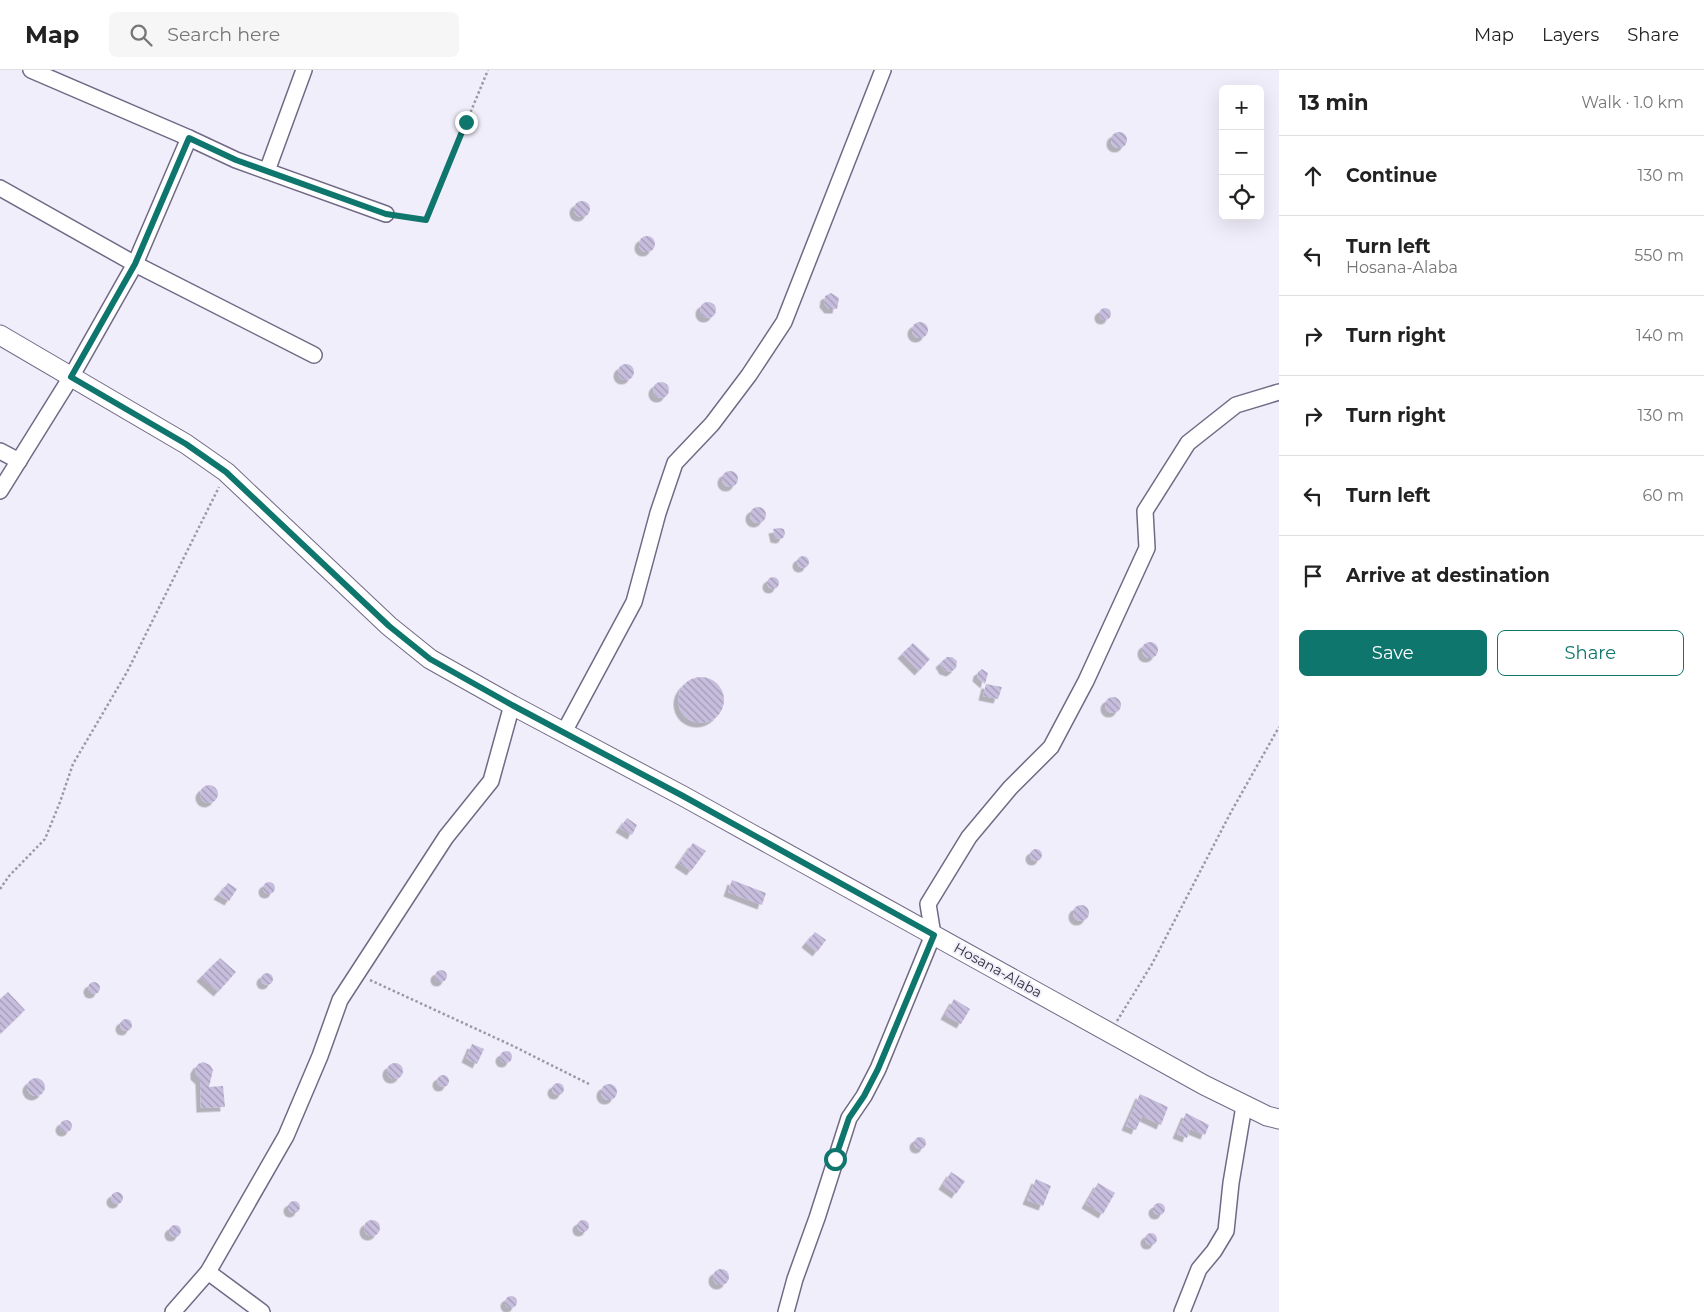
<!DOCTYPE html>
<meta charset="utf-8">
<style>
body{margin:0;font-family:Montserrat,sans-serif;background:#f6f6f6;color:#222}
.controls{position:absolute;right:15px;top:15px;display:grid;overflow:hidden;border-radius:8px;box-shadow:0 5px 20px #0002}
.controls button{width:45px;height:45px;display:grid;place-items:center;padding:0;border:0;border-bottom:1px solid #e0e0e0;background:#fff;color:#222;font:25px sans-serif}
.stop{position:absolute;width:15px;height:15px;margin:-11px;border:4px solid #0f766e;border-radius:50%;background:#fff}
.stop.end{background:#0f766e;border-color:#fff;box-shadow:0 1px 5px #0008}
.list{margin:0;padding:0;list-style:none}
h2{display:flex;justify-content:space-between;align-items:center;height:65px;margin:0;padding:0 20px;font-size:21px}
h2 small{font-size:16px;font-weight:400;color:#767676}
.list li{display:grid;grid-template-columns:32px 1fr auto;gap:15px;align-items:center;box-sizing:border-box;height:80px;padding:0 20px;border-top:1px solid #e0e0e0}
.list b{display:block;font-size:19px;white-space:nowrap}
.list p{margin:0;font-size:16px;white-space:nowrap;color:#767676}
.list em{font-size:16px;font-style:normal;color:#767676}
.actions{display:flex;gap:10px;padding:15px 20px}
.actions a{flex:1;padding:11px 0;border:1px solid #0f766e;border-radius:8px;text-align:center;font-size:18px;color:#0f766e}
.actions .main{background:#0f766e;color:#fff}
.icon{flex:none;width:28px;height:28px;fill:none;stroke:currentColor;stroke-width:2;stroke-linecap:round;stroke-linejoin:round}
.map{position:relative;flex:none;width:1279px;height:1242px;overflow:hidden}
header{display:flex;align-items:center;gap:30px;box-sizing:border-box;height:70px;padding:0 25px;background:#fff;border-bottom:1px solid #e0e0e0}
header strong{font-size:24px}
nav{display:flex;gap:28px;margin-inline-start:auto;font-size:18px}
.search{width:350px;height:45px;background:#f6f6f6;display:flex;align-items:center;gap:12px;box-sizing:border-box;padding:0 18px;border-radius:8px;color:#767676;font-size:19px}
main{display:flex}
aside{flex:1;background:#fff}
.map>svg:first-child{display:block}
</style>
<header>
<strong>Map</strong>
<div class="search"><svg class="icon" aria-label="search" viewBox="0 0 24 24"><circle cx="10" cy="10" r="6"/><path d="M15 15l6 6"/></svg>Search here</div>
<nav><a>Map</a><a>Layers</a><a>Share</a></nav>
</header>
<main>
<div class="map">
<svg width="1279" height="1242" viewBox="0 0 1279 1242">
<defs>
<pattern id="building-back-hatch" width="6" height="6" patternUnits="userSpaceOnUse" patternTransform="scale(1.25)"><rect width="6" height="6" fill="#c7bede"/><path d="M-1 5l2 2M0 0l6 6M5-1l2 2" fill="none" stroke="#a29bb5"/></pattern>
<filter id="shadow"><feDropShadow dx="-4.5" dy="4.5" stdDeviation="0" flood-color="#0004"/></filter>
</defs>
<rect width="100%" height="100%" fill="#f1eefb"/>
<g fill="url(#building-back-hatch)" filter="url(#shadow)">
<circle cx="1119" cy="70" r="8"/>
<circle cx="582" cy="139" r="8"/>
<circle cx="647" cy="174" r="8"/>
<path d="M831 223 839 228 837 239H829L824 233 825 226Z"/>
<circle cx="708" cy="240" r="8"/>
<circle cx="1105" cy="244" r="6"/>
<circle cx="920" cy="260" r="8"/>
<circle cx="626" cy="302" r="8"/>
<circle cx="661" cy="320" r="8"/>
<circle cx="730" cy="409" r="8"/>
<circle cx="758" cy="445" r="8"/>
<path d="M779 458 784 459 785 464 783 468 780 469 775 468 773 459Z"/>
<circle cx="803" cy="492" r="6"/>
<circle cx="773" cy="513" r="6"/>
<circle cx="1150" cy="580" r="8"/>
<path d="M913 573 930 589 919 601 902 584Z"/>
<path d="M947 587H952L957 591 956 598 951 602 944 600 940 593Z"/>
<path d="M982 599 988 603 985 614 977 607 978 602Z"/>
<circle cx="701" cy="630" r="23"/>
<path d="M986 614 1002 617 998 629 983 626Z"/>
<circle cx="1113" cy="635" r="8"/>
<circle cx="209" cy="724" r="9"/>
<path d="M627 748 637 755 632 765 620 758Z"/>
<path d="M693 773 706 781 691 801 679 793Z"/>
<circle cx="1036" cy="785" r="6"/>
<path d="M732 810 766 823 762 835 728 822Z"/>
<circle cx="269" cy="818" r="6"/>
<path d="M228 813 237 819 229 831 218 825Z"/>
<circle cx="1081" cy="843" r="8"/>
<path d="M815 862 826 870 817 882 806 873Z"/>
<path d="M220 888 236 902 218 922 201 907Z"/>
<circle cx="441" cy="906" r="6"/>
<circle cx="267" cy="909" r="6"/>
<circle cx="94" cy="918" r="6"/>
<path d="M8 922 25 940 0 964V929Z"/>
<path d="M954 929 970 939 961 954 945 945Z"/>
<circle cx="126" cy="955" r="6"/>
<path d="M472 974 484 979 477 994 466 988Z"/>
<circle cx="506" cy="987" r="6"/>
<path d="M203 992 210 995 213 1000 209 1017 223 1016 225 1037 201 1038 200 1010 195 1005V999L198 994Z"/>
<circle cx="395" cy="1001" r="8"/>
<circle cx="443" cy="1011" r="6"/>
<circle cx="36" cy="1017" r="9"/>
<circle cx="558" cy="1019" r="6"/>
<circle cx="609" cy="1022" r="8"/>
<path d="M1140 1024 1168 1037 1161 1055 1142 1046 1136 1060 1126 1056Z"/>
<path d="M1186 1043 1209 1055 1205 1065 1190 1059 1187 1068 1177 1064Z"/>
<circle cx="66" cy="1056" r="6"/>
<circle cx="920" cy="1073" r="6"/>
<path d="M951 1102 965 1111 956 1124 943 1115Z"/>
<path d="M1036 1109 1051 1116 1043 1136 1027 1130Z"/>
<path d="M1098 1113 1115 1123 1103 1144 1086 1134Z"/>
<circle cx="117" cy="1128" r="6"/>
<circle cx="294" cy="1137" r="6"/>
<circle cx="1159" cy="1139" r="6"/>
<circle cx="583" cy="1156" r="6"/>
<circle cx="372" cy="1158" r="8"/>
<circle cx="175" cy="1161" r="6"/>
<circle cx="1151" cy="1169" r="6"/>
<circle cx="721" cy="1207" r="8"/>
<circle cx="511" cy="1232" r="6"/>
</g>
<g fill="none" stroke-linecap="round" stroke-linejoin="round">
<defs>
<g id="minor">
<path d="M31 0 189 68 236 90 386 144"/>
<path d="M267 101 304 0"/>
<path d="M0 118 135 194 314 285"/>
<path d="M0 381 19 391"/>
<path d="M0 421 71 307 135 194 189 68"/>
<path d="M564 662 634 532 658 443 675 393 712 354 749 305 784 252 883 0"/>
<path d="M208 1202 262 1242"/>
<path d="M173 1242 208 1202 286 1066 320 986 340 930 446 767 491 711 512 635"/>
<path d="M786 1242 795 1209 817 1148 849 1048 864 1026 878 999 933 865 928 834 969 767 1010 718 1051 677 1086 611 1147 478 1145 441 1188 373 1236 335 1279 322"/>
<path d="M1182 1242 1199 1199 1214 1181 1226 1161 1231 1113 1244 1036"/>
</g>
<path id="major" d="M0 265 186 374 226 402 389 556 430 589 512 635 683 726 1204 1015 1267 1046 1279 1049"/>
</defs>
<use href="#minor" stroke="#716985" stroke-width="18"/>
<use href="#major" stroke="#716985" stroke-width="21"/>
<g stroke="#9c99a6" stroke-width="2.5" stroke-dasharray="2.5 2.5" stroke-linecap="butt">
<path d="M398 146 426 150 488 0"/>
<path d="M0 819 9 806 45 769 60 732 73 694 127 602 219 417"/>
<path d="M370 910 511 975 589 1014"/>
<path d="M1117 951 1152 894 1231 742 1279 657"/>
</g>
<use href="#minor" stroke="#fff" stroke-width="15"/>
<use href="#major" stroke="#fff" stroke-width="19"/>
</g>
<g fill="none" stroke-linecap="round" stroke-linejoin="round">
<path stroke="#0f766e" stroke-width="6" d="M466 52 426 150 386 144 236 90 189 68 135 194 71 307 186 374 226 402 389 556 430 589 512 635 683 726 934 865 878 999 864 1026 849 1048 835 1089"/>
</g>
<g text-anchor="middle" dominant-baseline="central" stroke-width="4" stroke-linejoin="round" paint-order="stroke">
<g font-size="14" fill="#35313e" stroke="#f1eefb">
<text transform="translate(998 900) rotate(29)">Hosana-Alaba</text>
</g>
</g>
</svg>
<div class="controls">
<button>+</button>
<button>−</button>
<button><svg class="icon" aria-label="locate" viewBox="0 0 24 24"><circle cx="12" cy="12" r="6"/><path d="M12 2v4M12 18v4M2 12h4M18 12h4"/></svg></button>
</div>
<div class="stop" style="left:835px;top:1089px"></div>
<div class="stop end" style="left:466px;top:52px"></div>
</div>
<aside>
<h2>13 min<small>Walk · 1.0 km</small></h2>
<ul class="list">
<li><svg class="icon" aria-label="ahead" viewBox="0 0 24 24"><path d="M12 20V5M6 11l6-6 6 6"/></svg><div><b>Continue</b></div><em>130 m</em></li>
<li><svg class="icon" aria-label="left" viewBox="0 0 24 24"><path d="M17 20v-9H6M10 6l-5 5 5 5"/></svg><div><b>Turn left</b><p>Hosana-Alaba</p></div><em>550 m</em></li>
<li><svg class="icon" aria-label="right" viewBox="0 0 24 24"><path d="M7 20v-9h11M14 6l5 5-5 5"/></svg><div><b>Turn right</b></div><em>140 m</em></li>
<li><svg class="icon" aria-label="right" viewBox="0 0 24 24"><path d="M7 20v-9h11M14 6l5 5-5 5"/></svg><div><b>Turn right</b></div><em>130 m</em></li>
<li><svg class="icon" aria-label="left" viewBox="0 0 24 24"><path d="M17 20v-9H6M10 6l-5 5 5 5"/></svg><div><b>Turn left</b></div><em>60 m</em></li>
<li><svg class="icon" aria-label="arrive" viewBox="0 0 24 24"><path d="M6 21V4h12l-3 4 3 4H6"/></svg><div><b>Arrive at destination</b></div></li>
</ul>
<div class="actions"><a class="main">Save</a><a>Share</a></div>
</aside>
</main>
